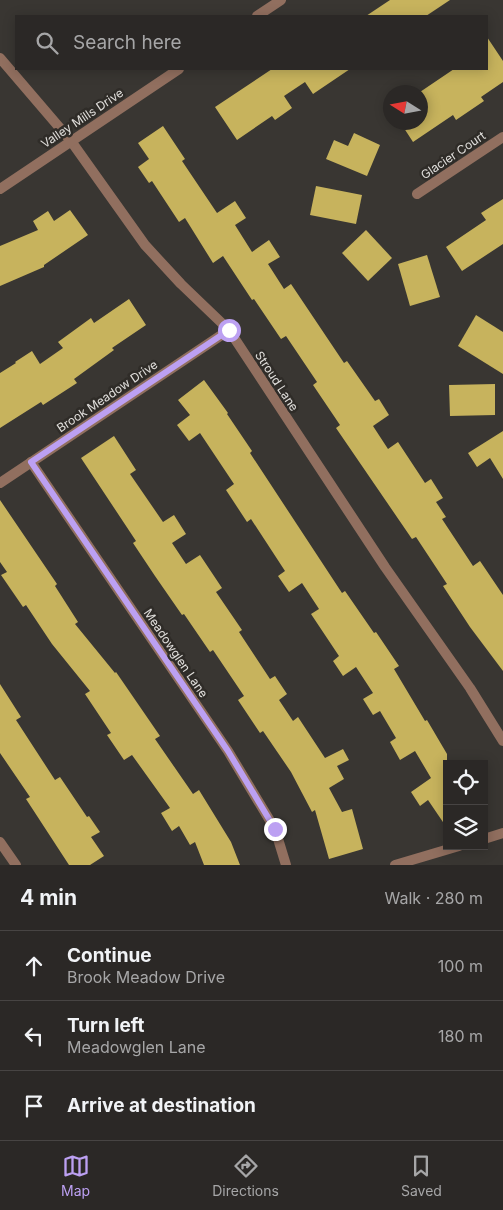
<!DOCTYPE html>
<meta charset="utf-8">
<style>
body{margin:0;font-family:Inter,sans-serif;background:#33302e;color:#f1f3f6}
.controls{position:absolute;right:15px;bottom:15px;display:grid;overflow:hidden;border-radius:0px;box-shadow:0 2px 12px #0003}
.controls button{width:45px;height:45px;display:grid;place-items:center;padding:0;border:0;border-bottom:1px solid #474443;background:#2b2826;color:#f1f3f6;font:25px sans-serif}
.compass{position:absolute;left:383px;top:85px;width:45px;height:45px;border-radius:50%;background:#2b2826;box-shadow:0 2px 12px #0003;rotate:281deg}
.stop{position:absolute;width:15px;height:15px;margin:-11px;border:4px solid #bca0f2;border-radius:50%;background:#fff}
.stop.end{background:#bca0f2;border-color:#fff;box-shadow:0 1px 5px #0008}
.list{margin:0;padding:0;list-style:none}
h2{display:flex;justify-content:space-between;align-items:center;height:65px;margin:0;padding:0 20px;font-size:21px}
h2 small{font-size:16px;font-weight:400;color:#a6a6a7}
.list li{display:grid;grid-template-columns:32px 1fr auto;gap:15px;align-items:center;box-sizing:border-box;height:70px;padding:0 20px;border-top:1px solid #474443}
.list b{display:block;font-size:19px;white-space:nowrap}
.list p{margin:0;font-size:16px;white-space:nowrap;color:#a6a6a7}
.list em{font-size:16px;font-style:normal;color:#a6a6a7}
.icon{flex:none;width:28px;height:28px;fill:none;stroke:currentColor;stroke-width:2;stroke-linecap:round;stroke-linejoin:round}
.map{position:relative;flex:none;width:503px;height:865px;overflow:hidden}
.search{position:absolute;background:#2b2826;box-shadow:0 2px 12px #0003;left:15px;right:15px;top:15px;height:55px;display:flex;align-items:center;gap:12px;box-sizing:border-box;padding:0 18px;border-radius:0px;color:#a6a6a7;font-size:19px}
.sheet{height:275px;background:#2b2826}
nav{display:flex;justify-content:space-around;align-items:center;box-sizing:border-box;height:70px;border-top:1px solid #474443;background:#2b2826;font-size:14px;color:#a6a6a7}
nav a{display:grid;justify-items:center;gap:2px}
nav .on{color:#bca0f2}
.map>svg:first-child{display:block}
</style>
<div class="map">
<svg width="503" height="865" viewBox="0 0 503 865">
<rect width="100%" height="100%" fill="#393632"/>
<g fill="#c7b35d">
<path d="M390 0H450L426 16H366Z"/>
<path d="M487 37 503 61V82L481 97 484 101 456 120 453 115 413 142 400 122H420V92L454 69H487Z"/>
<path d="M272 69H350L313 94 305 82 284 96 292 108 275 120 272 116 237 140 215 107Z"/>
<path d="M163 126 185 159 182 161 217 213 235 201 246 218 235 225 252 252 269 240 280 257 268 264 284 289 291 284 344 363 347 361 375 401 379 399 389 415 373 426 388 449 398 442 425 483 431 479 443 498 436 502 446 517 442 519 473 566 480 561 503 595V671L470 627 443 586 447 584 416 537 412 539 336 428 340 425 313 385 317 382 286 336 281 339 254 299 252 300 223 256 213 263 185 218 179 222 152 181 149 183 138 167 149 159 138 143Z"/>
<path d="M354 133 380 145 367 176 326 159 334 140 348 146Z"/>
<path d="M316 186 362 195 356 224 310 215Z"/>
<path d="M503 199V244L462 271 446 247 486 220 481 213Z"/>
<path d="M70 210 88 235 44 265V267L0 286V246L38 230 33 221 48 211 54 221Z"/>
<path d="M366 230 392 258 368 281 342 253Z"/>
<path d="M427 255 440 297 410 306 398 264Z"/>
<path d="M129 299 146 325 112 348 114 350 74 379 77 383 43 405 41 402 0 428V373L16 363 15 362 32 351 40 364 63 348 58 342 91 318 94 323Z"/>
<path d="M476 315 503 332V374L458 346Z"/>
<path d="M204 380 228 413 227 414 252 451 250 453 342 593 345 591 374 633 376 632 399 666 394 669 425 721 427 720 447 754V828L428 800 420 806 411 792 431 778 415 751 400 760 390 742 396 738 380 711 373 715 363 699 373 693 356 667 343 676 333 661 339 656 311 614 319 609 302 583 289 592 278 576 285 571 251 519 247 522 226 490 234 484 200 433 189 441 177 425 190 415 178 400Z"/>
<path d="M495 384V415L450 416 449 385Z"/>
<path d="M503 431V479L490 458 477 467 468 453Z"/>
<path d="M114 436 136 470 130 474 163 522 174 515 186 534 172 543 186 564 200 555 222 588 216 592 242 630 239 632 270 679 275 676 287 694 279 700 293 721 298 717 325 758 343 749 349 760 337 766 344 779 329 788 342 812 352 809 363 849 329 859 315 810 312 812 291 772 263 731 260 733 238 700 244 696 213 650 210 652 184 614 182 615 155 576 133 543 136 541 81 458Z"/>
<path d="M0 500 57 584 55 586 78 622 75 624 115 673 116 672 160 736 155 739 193 794 199 790 231 842 240 865H204L195 842 190 845 179 826 172 831 161 813 170 808 132 755 124 760 107 735 111 733 85 694 90 691 52 644 26 605 23 607 1 575 7 572 0 562Z"/>
<path d="M0 684 21 717 16 720 55 780 60 777 87 817 89 816 100 832 91 837 104 856 90 865H69L26 799 30 797 0 753Z"/>
</g>
<g fill="none" stroke-linecap="round" stroke-linejoin="round">
<g stroke="#916f5f" stroke-width="10">
<path d="M257 16 281 0"/>
<path d="M0 58 71 141 145 245 181 284 229 330 385 567 470 688 503 741"/>
<path d="M0 189 179 69"/>
<path d="M417 194 503 137"/>
<path d="M31 462 228 751 275 829 286 865"/>
<path d="M0 483 229 330"/>
<path d="M484 839 503 833"/>
<path d="M0 842 16 865"/>
<path d="M395 865 459 846"/>
</g>
</g>
<g fill="none" stroke-linecap="round" stroke-linejoin="round">
<path stroke="#bca0f2" stroke-width="6" d="M229 330 31 462 228 751 275 829"/>
</g>
<g text-anchor="middle" dominant-baseline="central" stroke-width="5" stroke-linejoin="round" paint-order="stroke">
<g font-size="12" fill="#e1dfdc" stroke="#2f2c28">
<text transform="translate(82 118) rotate(-34)">Valley Mills Drive</text>
<text transform="translate(453 155) rotate(-34)">Glacier Court</text>
<text transform="translate(277 381) rotate(57)">Stroud Lane</text>
<text transform="translate(107 396) rotate(-34)">Brook Meadow Drive</text>
<text transform="translate(176 653) rotate(56)">Meadowglen Lane</text>
</g>
</g>
</svg>
<div class="controls">
<button><svg class="icon" aria-label="locate" viewBox="0 0 24 24"><circle cx="12" cy="12" r="6"/><path d="M12 2v4M12 18v4M2 12h4M18 12h4"/></svg></button>
<button><svg class="icon" aria-label="layers" viewBox="0 0 24 24"><path d="M12 4l9 5-9 5-9-5zM3 14l9 5 9-5"/></svg></button>
</div>
<svg class="compass" viewBox="-18 -18 36 36"><path d="M0-13l5 13h-10z" fill="#e53935"/><path d="M0 13l5-13h-10z" fill="#a6a6a7"/></svg>
<div class="stop" style="left:229px;top:330px"></div>
<div class="stop end" style="left:275px;top:829px"></div>
<div class="search"><svg class="icon" aria-label="search" viewBox="0 0 24 24"><circle cx="10" cy="10" r="6"/><path d="M15 15l6 6"/></svg>Search here</div>
</div>
<section class="sheet">
<h2>4 min<small>Walk · 280 m</small></h2>
<ul class="list">
<li><svg class="icon" aria-label="ahead" viewBox="0 0 24 24"><path d="M12 20V5M6 11l6-6 6 6"/></svg><div><b>Continue</b><p>Brook Meadow Drive</p></div><em>100 m</em></li>
<li><svg class="icon" aria-label="left" viewBox="0 0 24 24"><path d="M17 20v-9H6M10 6l-5 5 5 5"/></svg><div><b>Turn left</b><p>Meadowglen Lane</p></div><em>180 m</em></li>
<li><svg class="icon" aria-label="arrive" viewBox="0 0 24 24"><path d="M6 21V4h12l-3 4 3 4H6"/></svg><div><b>Arrive at destination</b></div></li>
</ul>
</section>
<nav>
<a class="on"><svg class="icon" aria-label="map" viewBox="0 0 24 24"><path d="M3 6l6-2 6 2 6-2v14l-6 2-6-2-6 2zM9 4v14M15 6v14"/></svg>Map</a>
<a><svg class="icon" aria-label="directions" viewBox="0 0 24 24"><path d="M12 3l9 9-9 9-9-9zM9 14v-3h6M13 9l2 2-2 2"/></svg>Directions</a>
<a><svg class="icon" aria-label="saved" viewBox="0 0 24 24"><path d="M7 4h10v16l-5-4-5 4z"/></svg>Saved</a>
</nav>
